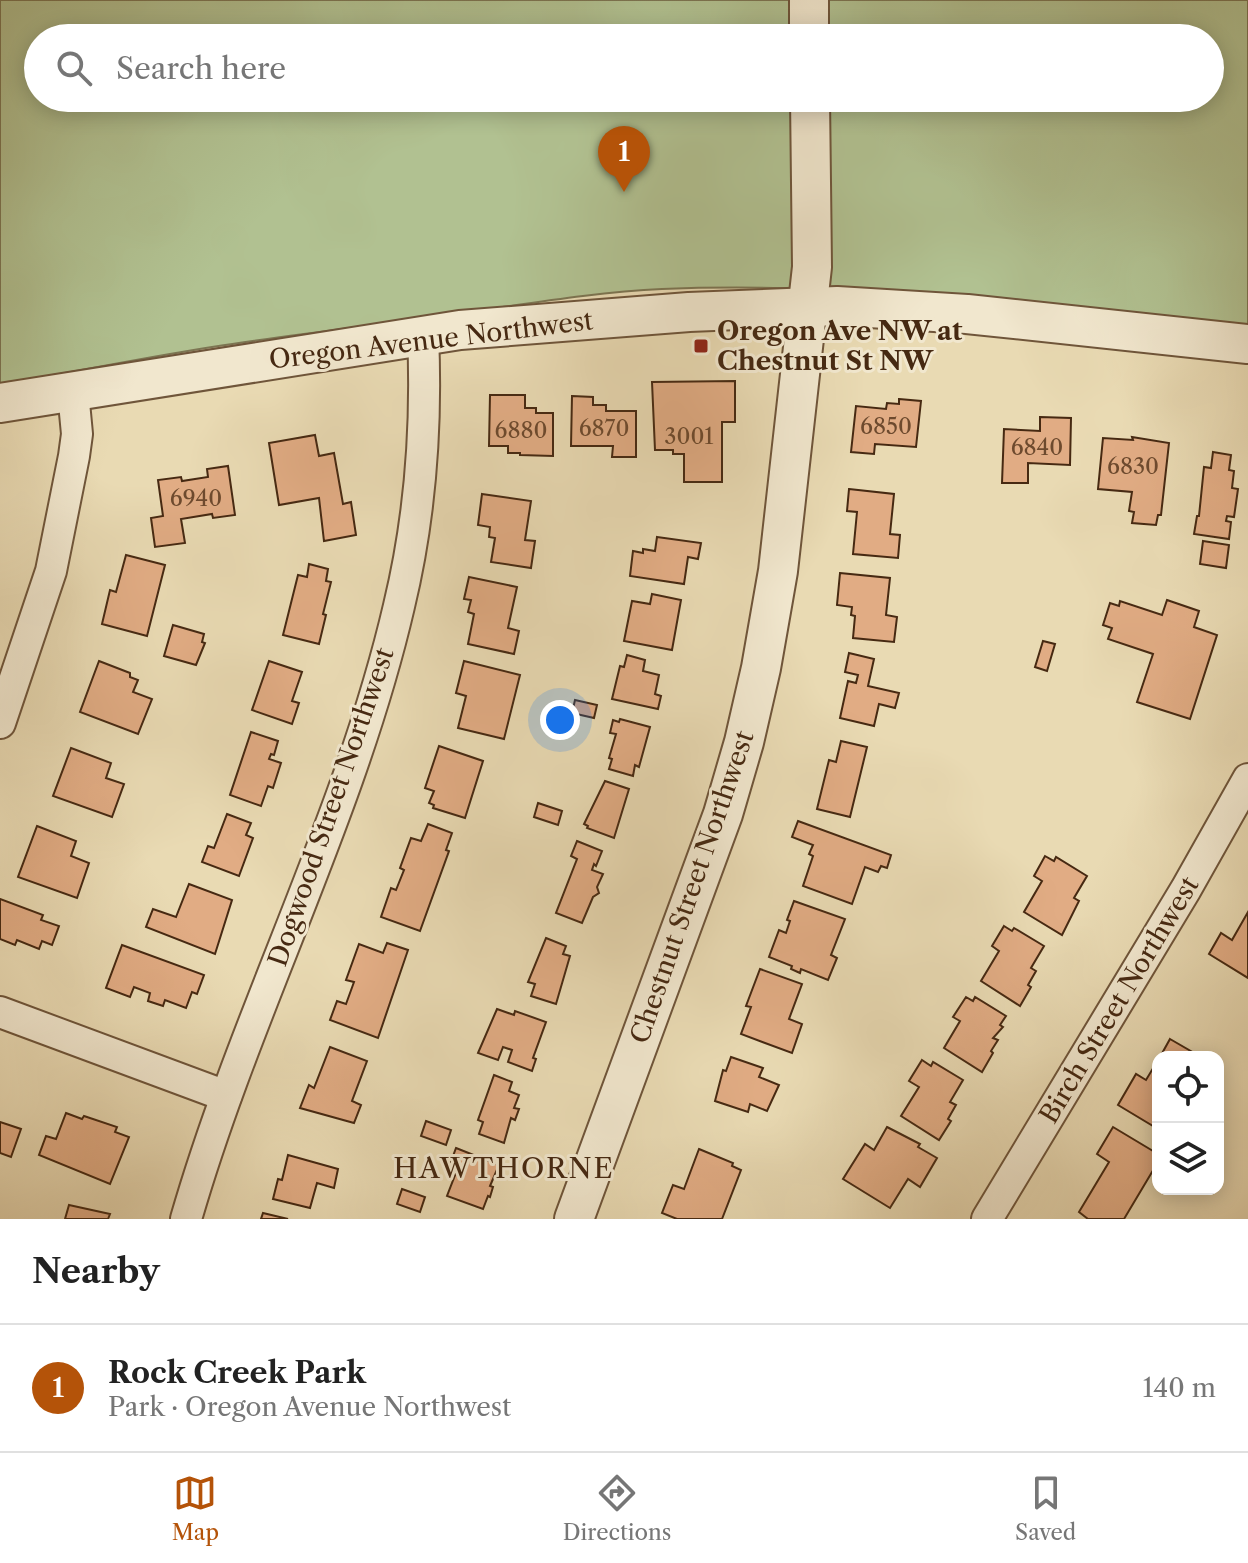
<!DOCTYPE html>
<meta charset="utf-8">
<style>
body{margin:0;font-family:"Libre Caslon Text",serif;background:#f6f6f6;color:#222}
.controls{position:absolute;right:24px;bottom:24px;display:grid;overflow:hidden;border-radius:16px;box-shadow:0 4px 20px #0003}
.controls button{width:72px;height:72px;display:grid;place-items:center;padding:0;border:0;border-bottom:2px solid #e0e0e0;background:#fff;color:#222;font:40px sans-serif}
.you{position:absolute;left:560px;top:720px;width:28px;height:28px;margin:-20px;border:6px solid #fff;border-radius:50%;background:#1a73e8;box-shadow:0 0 0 12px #1a73e833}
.badge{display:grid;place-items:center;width:52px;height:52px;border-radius:50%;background:#b45309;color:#fff;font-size:26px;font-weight:700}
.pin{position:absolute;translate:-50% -66px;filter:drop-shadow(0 2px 4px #0008)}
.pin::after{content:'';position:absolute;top:42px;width:28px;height:24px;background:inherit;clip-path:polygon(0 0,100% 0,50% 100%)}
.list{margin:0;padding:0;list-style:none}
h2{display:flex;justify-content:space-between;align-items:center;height:104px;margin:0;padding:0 32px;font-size:34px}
h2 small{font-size:26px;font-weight:400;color:#767676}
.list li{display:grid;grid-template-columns:52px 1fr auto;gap:24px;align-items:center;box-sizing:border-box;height:128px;padding:0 32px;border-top:2px solid #e0e0e0}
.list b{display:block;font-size:30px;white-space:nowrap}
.list p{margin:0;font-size:26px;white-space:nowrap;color:#767676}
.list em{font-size:26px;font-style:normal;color:#767676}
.icon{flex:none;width:44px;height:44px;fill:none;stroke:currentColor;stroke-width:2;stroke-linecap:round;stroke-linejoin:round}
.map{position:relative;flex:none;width:1248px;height:1219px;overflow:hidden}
.search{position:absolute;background:#fff;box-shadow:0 4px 20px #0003;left:24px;right:24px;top:24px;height:88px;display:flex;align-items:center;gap:20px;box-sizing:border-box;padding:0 28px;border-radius:44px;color:#767676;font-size:30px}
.sheet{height:232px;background:#fff}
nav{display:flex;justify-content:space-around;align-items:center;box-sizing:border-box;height:112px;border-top:2px solid #e0e0e0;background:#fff;font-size:22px;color:#767676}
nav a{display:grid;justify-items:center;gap:4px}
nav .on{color:#b45309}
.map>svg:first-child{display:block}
</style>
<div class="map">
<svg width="1248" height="1219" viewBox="0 0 1248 1219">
<rect width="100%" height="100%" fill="#e9dab3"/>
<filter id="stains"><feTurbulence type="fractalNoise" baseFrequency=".0025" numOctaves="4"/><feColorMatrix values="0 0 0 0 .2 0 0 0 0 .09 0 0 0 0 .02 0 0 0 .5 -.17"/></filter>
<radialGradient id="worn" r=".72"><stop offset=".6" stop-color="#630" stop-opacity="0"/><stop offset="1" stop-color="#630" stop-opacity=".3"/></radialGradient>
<path fill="#b1c191" stroke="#7c7552" stroke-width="2" fill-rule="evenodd" d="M0 0H1248V326C1053 307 859 281 662 289 597 292 532 303 468 312 383 324 297 334 212 347 141 358 71 373 0 384ZM38 38H1210V98H38Z"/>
<g fill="#e1ac84" stroke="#462912" stroke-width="2">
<path d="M735 381V422H722V482H684V454H673V450H655L652 382Z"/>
<path d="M490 395H525V408H536V413H553V456L520 455V453H508V446H489Z"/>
<path d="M572 396 593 397V405H606V411H636V457H612L613 446H571Z"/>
<path d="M899 399 921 401 916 447 875 444 874 454 851 452 856 406 886 409 887 403 899 404Z"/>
<path d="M1040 417 1071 418 1070 465 1028 463V483H1002L1004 429 1040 431Z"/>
<path d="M315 435 319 456 334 453 343 504 351 502 356 535 324 541 319 498 279 505 269 443Z"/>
<path d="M1132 437 1169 443 1161 515H1158L1156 525 1132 523 1134 512 1129 511 1132 492 1098 489 1103 438 1133 440Z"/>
<path d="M1213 452 1231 455 1229 470 1234 471 1232 488 1238 489 1234 517 1227 516 1226 521 1231 522 1229 539 1194 534 1197 516H1199L1204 467 1211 468Z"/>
<path d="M228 466 235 515 213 518 212 514 181 519 185 543 155 547 151 518 163 516 158 480 181 477 182 481 208 477 207 469Z"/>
<path d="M849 489 894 494 890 534 900 535 898 558 853 554 857 512 847 511Z"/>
<path d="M482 494 531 501 525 540 535 541 531 568 491 562 495 538 489 537 490 527 478 525Z"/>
<path d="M657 537 701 543 698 559 688 557 684 584 630 576 633 551 643 553V549L655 551Z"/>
<path d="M1203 541 1229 545 1226 568 1200 564Z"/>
<path d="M126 555 165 565 147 636 102 624 110 590 116 592Z"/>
<path d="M309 564 328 569 326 581 331 582 323 614 326 615 319 644 283 635 298 575 307 577Z"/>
<path d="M840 573 890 578 886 615 897 617 894 642 853 638 855 616 851 615 852 607 837 605Z"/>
<path d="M469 577 517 587 508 628 519 631 514 654 468 644 474 614 468 612 471 600 464 599Z"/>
<path d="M652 594 681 600 672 650 624 641 632 601 650 604Z"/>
<path d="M1167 600 1199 611 1194 627 1217 635 1190 719 1137 702 1153 654 1108 639 1112 628 1103 625 1110 603 1119 606 1120 601 1162 615Z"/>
<path d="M173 625 204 634 202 642 205 643 196 665 164 656Z"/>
<path d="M1043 641 1055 644 1047 671 1035 667Z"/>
<path d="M849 653 874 659 868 686 899 693 895 708 879 704 874 726 840 718 848 681 856 683 858 675 845 672Z"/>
<path d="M627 655 645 660 643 671 659 675 655 694 661 696 658 709 612 699 620 666 624 667Z"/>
<path d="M99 661 130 673V677L138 680 133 692 152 699 138 734 80 712Z"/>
<path d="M269 661 302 672 292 701 299 703 292 724 252 710Z"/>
<path d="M464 661 520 675 504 739 458 728 466 696 456 693Z"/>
<path d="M575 700 597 705 594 718 572 713Z"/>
<path d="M620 719 650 727 639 767 635 765 633 776 609 769 612 759 609 758 616 734 610 733 613 720 619 722Z"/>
<path d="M251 732 278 741 274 755 271 754 269 759 281 763 273 788 268 786 261 806 230 795Z"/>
<path d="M841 741 867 747 850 817 817 809 829 760 836 762Z"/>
<path d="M439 746 483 761 465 818 433 808 434 805 429 803 434 791 425 788Z"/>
<path d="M71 748 111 763 106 778 124 784 112 817 53 796Z"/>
<path d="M605 781 629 789 614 838 587 828 588 826 584 824Z"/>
<path d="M538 803 562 811 558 825 534 817Z"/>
<path d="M227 814 251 823 246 835 253 838 239 876 202 862 208 846 214 848Z"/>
<path d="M798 821 891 855 887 868 881 866 878 872 865 867 852 904 803 886 813 856 809 854 813 845 792 837Z"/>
<path d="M428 824 452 833 446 850 449 851 420 931 381 917 391 888 396 890 404 870 400 868 411 838 421 841Z"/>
<path d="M37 826 76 841 71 856 89 863 77 898 18 877Z"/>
<path d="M577 841 602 851 596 866 594 864 592 870 603 874 597 887 599 893 593 897 582 923 556 913 577 859 571 856Z"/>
<path d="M1045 856 1054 861 1056 857 1087 876 1074 898 1079 901 1062 935 1024 912 1042 881 1034 876Z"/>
<path d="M189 884 232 900 215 954 146 927 153 909 176 917Z"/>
<path d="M0 899 43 915 41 920 59 926 52 945 42 941 39 949 17 940 15 945 0 939Z"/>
<path d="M794 901 845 919 831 955 837 958 828 980 801 969 800 973 791 969 792 966 769 957 779 930 786 933 790 921 787 920Z"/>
<path d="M1248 912V978L1209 954 1221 933 1232 940Z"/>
<path d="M1004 926 1012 931 1014 928 1044 946 1031 968 1036 971 1028 985 1031 987 1020 1006 981 981 999 951 992 946Z"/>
<path d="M546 938 566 946 563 954 570 956 556 1004 531 996 535 984 528 982Z"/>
<path d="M387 943 408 950 378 1038 330 1020 337 1001 346 1004 354 982 346 980 359 944 383 953Z"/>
<path d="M122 945 204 975 197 994 192 992 186 1008 165 1000 163 1006 148 1001 150 993 134 987 130 997 106 988Z"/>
<path d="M760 969 802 984 789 1019 802 1024 792 1053 741 1034 751 1007 746 1006Z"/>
<path d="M966 997 973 1001 975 997 1006 1016 1000 1025 1003 1027 993 1038 998 1040 991 1051 993 1053 982 1072 944 1048 960 1021 953 1017Z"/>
<path d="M497 1009 514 1015 515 1011 546 1022 533 1058 536 1059 532 1071 508 1062 512 1050 503 1047 498 1060 478 1053Z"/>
<path d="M1170 1039 1201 1057H1160Z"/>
<path d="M330 1047 367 1061 352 1101 361 1105 354 1123 300 1108 309 1085 314 1088Z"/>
<path d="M731 1057 763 1068 759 1077 779 1085 767 1111 750 1104 748 1112 715 1101 723 1070 726 1071Z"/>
<path d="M922 1060 931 1066 933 1062 963 1080 950 1102 956 1105 948 1119 951 1121 939 1140 901 1116 919 1087 909 1081Z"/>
<path d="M1158 1060V1129L1118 1105 1136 1074 1146 1080Z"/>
<path d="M494 1075 512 1082 509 1091 519 1095 514 1108 519 1109 515 1120 511 1118 504 1143 479 1134 483 1122 478 1120Z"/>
<path d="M66 1113 82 1119 84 1116 117 1127 115 1132 129 1137 110 1184 39 1155 46 1136 56 1139Z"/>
<path d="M426 1121 451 1130 446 1145 421 1136Z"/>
<path d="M0 1122 21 1129 11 1157 0 1153Z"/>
<path d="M887 1127 920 1144 918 1147 937 1158 920 1187 908 1179 890 1208 843 1179 865 1144 874 1150Z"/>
<path d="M1113 1127 1158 1154V1162L1124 1219H1088L1079 1212 1109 1162 1097 1154Z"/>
<path d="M456 1148 499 1165 490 1186 493 1187 490 1197 488 1196 483 1209 447 1196 457 1170 449 1167Z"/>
<path d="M699 1149 733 1163 732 1166 741 1170 722 1219H677L662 1213 673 1185 684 1189Z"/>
<path d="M288 1155 338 1169 334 1188 317 1183 310 1208 273 1199 278 1179 282 1180Z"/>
<path d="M402 1189 425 1197 420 1212 397 1204Z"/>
<path d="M69 1205 110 1214 108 1219H65Z"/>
<path d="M263 1213 288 1219H261Z"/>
</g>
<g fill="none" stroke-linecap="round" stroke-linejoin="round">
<defs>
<g id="minor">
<path d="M0 723 51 571 74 456 77 434 73 392"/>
<path d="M0 1012 226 1096"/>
<path d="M186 1219C246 1011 350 817 399 606 420 519 427 425 423 335"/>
<path d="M987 1219 1186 889 1248 779"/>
</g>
<g id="tertiary">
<path d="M809 0V38"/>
<path d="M0 403 460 330 689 312 837 306 967 314 1248 344"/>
<path d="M574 1219 723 814 744 742 761 668 778 571 812 267 810 98"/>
</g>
</defs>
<use href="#minor" stroke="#6f553a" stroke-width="34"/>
<use href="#tertiary" stroke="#6f553a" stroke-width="42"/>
<use href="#minor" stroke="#f1e7ce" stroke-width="30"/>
<use href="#tertiary" stroke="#f1e7ce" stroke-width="38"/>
</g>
<rect fill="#8f2418" stroke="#f1e7ce" stroke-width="3" x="693" y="338" width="16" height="16" rx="4"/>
<g text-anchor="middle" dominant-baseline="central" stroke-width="6" stroke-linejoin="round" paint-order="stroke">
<g font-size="22" fill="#6d4a2e">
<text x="886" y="426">6850</text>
<text x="604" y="428">6870</text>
<text x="521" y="430">6880</text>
<text x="689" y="436">3001</text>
<text x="1037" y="447">6840</text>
<text x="1133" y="466">6830</text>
<text x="196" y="498">6940</text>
</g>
<g font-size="26" font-weight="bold" fill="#462912" stroke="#f1e7ce" text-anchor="start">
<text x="717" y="331">Oregon Ave NW at<tspan x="717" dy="30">Chestnut St NW</tspan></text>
</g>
<g font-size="26" fill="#462912" stroke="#f1e7ce">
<text transform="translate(431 340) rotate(-7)">Oregon Avenue Northwest</text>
<text transform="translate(331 807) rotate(-71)">Dogwood Street Northwest</text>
<text transform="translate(692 887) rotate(-71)">Chestnut Street Northwest</text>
<text transform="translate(1119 1000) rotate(-59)">Birch Street Northwest</text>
</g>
<g font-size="28" letter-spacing="2" fill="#462912" stroke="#f1e7ce">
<text x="504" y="1168">HAWTHORNE</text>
</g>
</g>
<rect width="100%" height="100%" filter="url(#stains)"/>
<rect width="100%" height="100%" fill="url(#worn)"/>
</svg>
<div class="controls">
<button><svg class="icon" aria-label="locate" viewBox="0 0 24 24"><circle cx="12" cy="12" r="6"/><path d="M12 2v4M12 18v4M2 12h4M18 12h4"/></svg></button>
<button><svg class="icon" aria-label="layers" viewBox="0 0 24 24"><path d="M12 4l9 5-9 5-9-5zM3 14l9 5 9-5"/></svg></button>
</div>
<div class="you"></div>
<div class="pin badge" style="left:624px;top:192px">1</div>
<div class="search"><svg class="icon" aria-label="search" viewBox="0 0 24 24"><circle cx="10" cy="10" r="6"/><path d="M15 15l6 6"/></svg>Search here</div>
</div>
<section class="sheet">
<h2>Nearby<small></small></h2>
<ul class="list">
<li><span class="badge">1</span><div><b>Rock Creek Park</b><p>Park · Oregon Avenue Northwest</p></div><em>140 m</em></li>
</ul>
</section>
<nav>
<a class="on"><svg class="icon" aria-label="map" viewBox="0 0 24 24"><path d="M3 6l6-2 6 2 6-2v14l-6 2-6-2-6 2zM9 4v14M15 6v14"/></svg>Map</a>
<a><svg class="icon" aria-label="directions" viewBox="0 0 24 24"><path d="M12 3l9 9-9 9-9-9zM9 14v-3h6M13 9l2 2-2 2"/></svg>Directions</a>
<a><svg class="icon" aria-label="saved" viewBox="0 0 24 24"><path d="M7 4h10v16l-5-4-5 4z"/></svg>Saved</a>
</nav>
